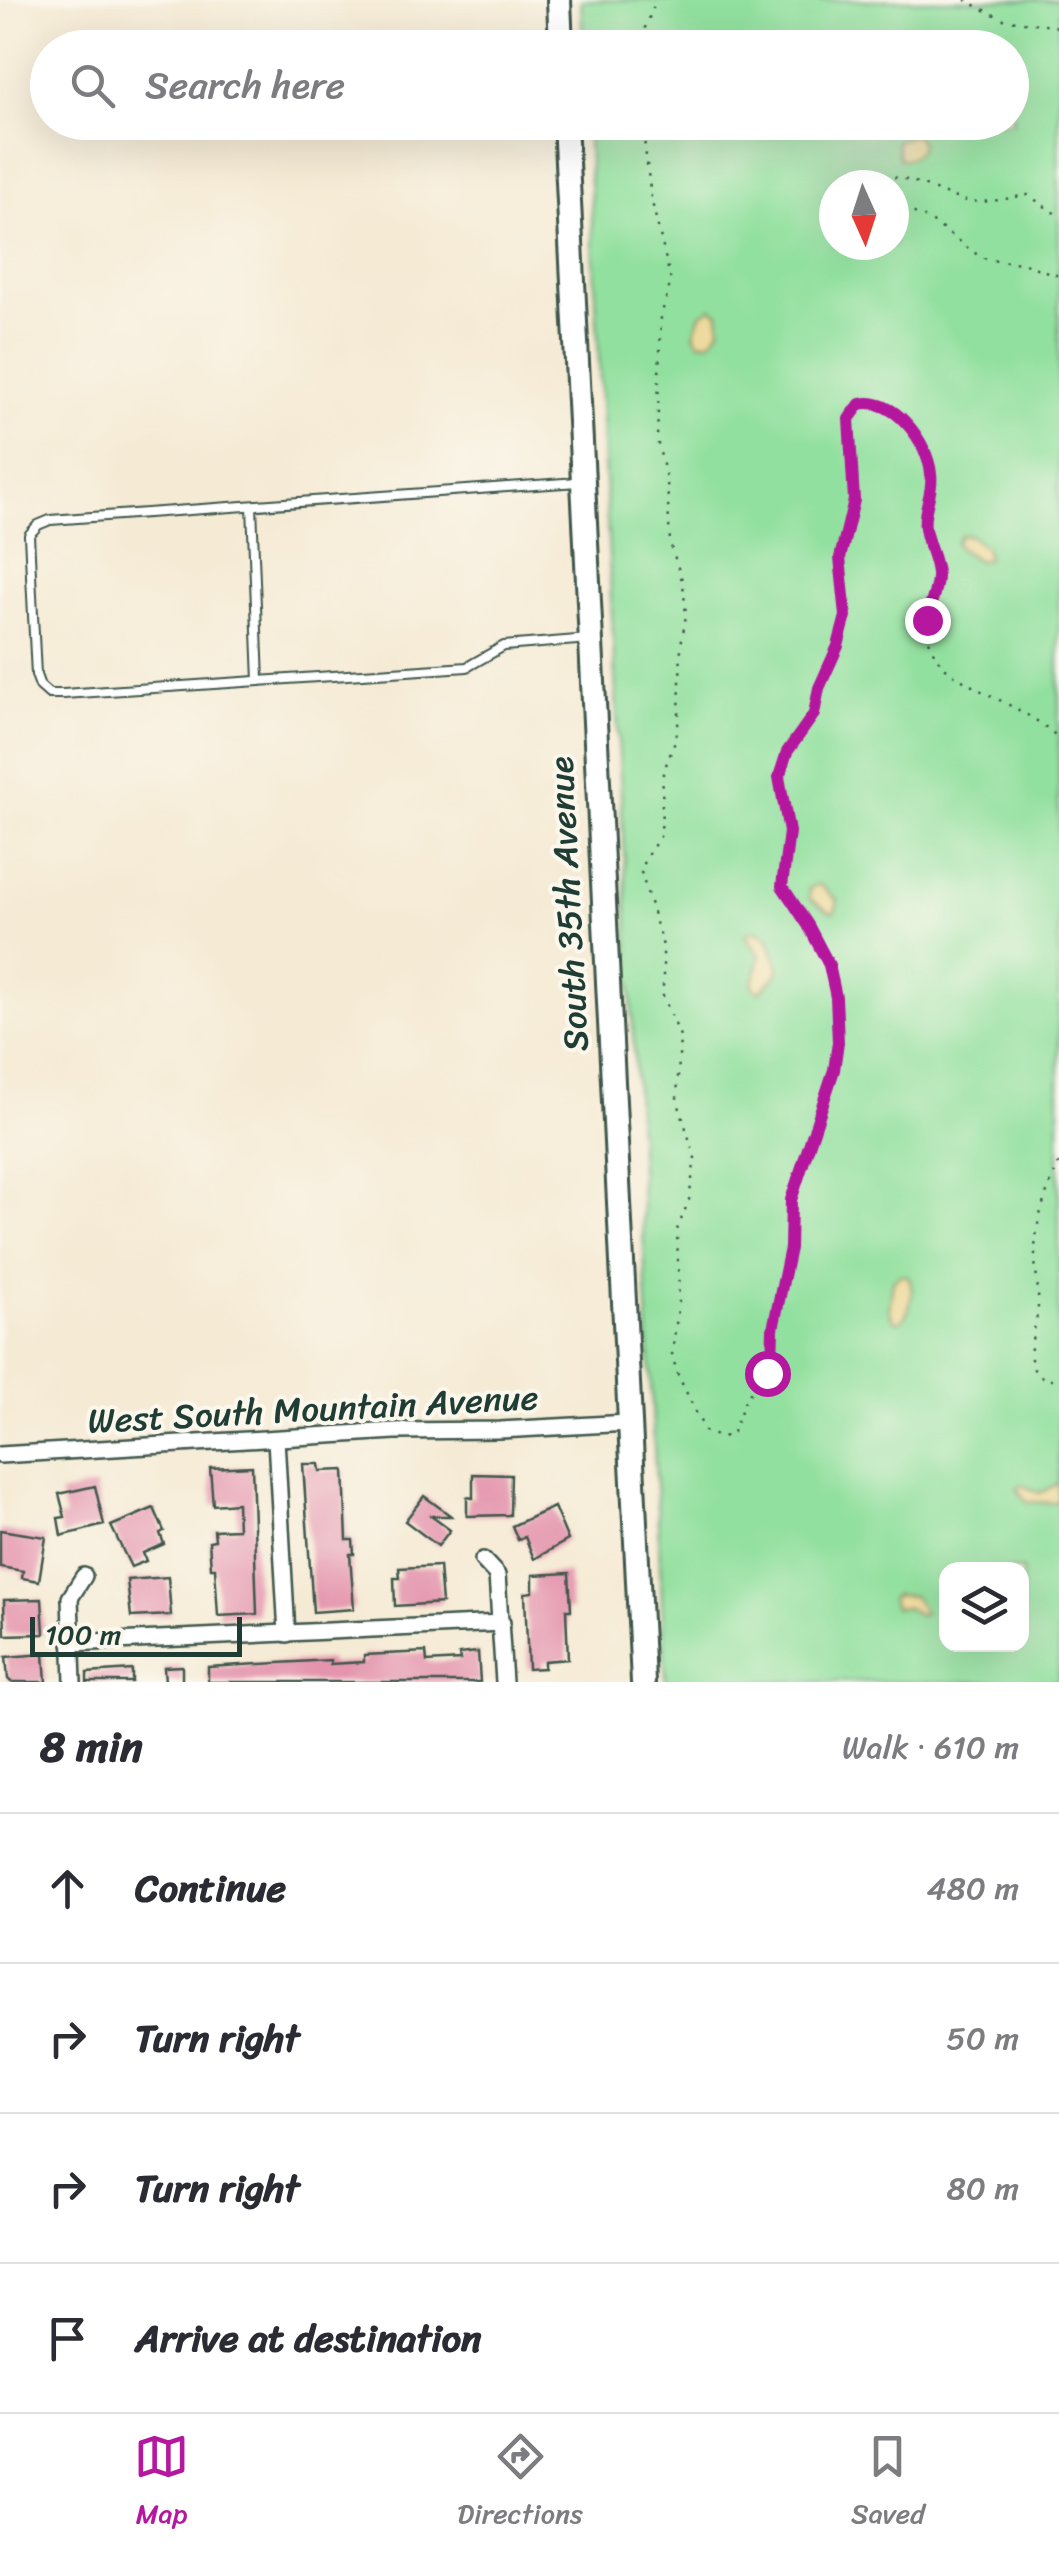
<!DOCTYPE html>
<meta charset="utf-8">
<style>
body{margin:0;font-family:Sriracha,sans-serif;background:#f2f2f3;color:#2b2b33}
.controls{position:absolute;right:30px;bottom:30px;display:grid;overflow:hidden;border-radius:20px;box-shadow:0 10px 40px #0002}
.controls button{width:90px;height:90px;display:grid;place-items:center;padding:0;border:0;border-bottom:2px solid #e1e1e2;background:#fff;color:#2b2b33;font:50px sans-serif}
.compass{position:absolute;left:819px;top:170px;width:90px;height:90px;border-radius:50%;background:#fff;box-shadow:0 10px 40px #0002;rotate:177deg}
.scale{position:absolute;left:30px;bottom:25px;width:212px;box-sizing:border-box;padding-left:10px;border:5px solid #1f3d34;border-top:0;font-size:28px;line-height:35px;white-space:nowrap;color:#1f3d34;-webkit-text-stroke:8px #fbf7ec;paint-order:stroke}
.stop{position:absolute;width:30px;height:30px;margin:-22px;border:8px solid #b5179e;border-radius:50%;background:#fff}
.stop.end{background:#b5179e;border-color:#fff;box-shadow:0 2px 10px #0008}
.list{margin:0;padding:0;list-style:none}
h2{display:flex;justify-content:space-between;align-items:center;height:130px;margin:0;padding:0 40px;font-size:42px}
h2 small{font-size:32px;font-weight:400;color:#7c7c81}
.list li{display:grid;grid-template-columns:65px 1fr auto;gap:30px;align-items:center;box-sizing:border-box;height:150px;padding:0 40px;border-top:2px solid #e1e1e2}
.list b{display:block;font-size:38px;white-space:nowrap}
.list em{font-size:32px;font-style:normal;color:#7c7c81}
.icon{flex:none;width:55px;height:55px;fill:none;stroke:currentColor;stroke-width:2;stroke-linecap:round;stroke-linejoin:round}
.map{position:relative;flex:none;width:1059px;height:1682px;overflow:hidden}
.search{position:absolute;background:#fff;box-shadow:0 10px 40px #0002;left:30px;right:30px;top:30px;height:110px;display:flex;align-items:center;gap:25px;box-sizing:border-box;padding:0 35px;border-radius:55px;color:#7c7c81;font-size:38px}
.sheet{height:730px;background:#fff}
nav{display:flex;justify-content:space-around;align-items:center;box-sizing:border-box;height:140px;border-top:2px solid #e1e1e2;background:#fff;font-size:28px;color:#7c7c81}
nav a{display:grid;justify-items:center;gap:5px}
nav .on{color:#b5179e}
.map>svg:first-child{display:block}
</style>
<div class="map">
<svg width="1059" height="1682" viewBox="0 0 1059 1682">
<rect width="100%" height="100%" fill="#fbf7ec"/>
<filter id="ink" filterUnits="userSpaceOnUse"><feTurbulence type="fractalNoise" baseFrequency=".01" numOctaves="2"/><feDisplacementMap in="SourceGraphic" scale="20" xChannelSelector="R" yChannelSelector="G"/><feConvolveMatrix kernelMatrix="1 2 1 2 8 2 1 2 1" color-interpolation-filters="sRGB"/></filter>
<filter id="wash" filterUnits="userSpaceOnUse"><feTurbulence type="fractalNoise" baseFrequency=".0048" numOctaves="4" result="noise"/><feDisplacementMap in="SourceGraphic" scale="40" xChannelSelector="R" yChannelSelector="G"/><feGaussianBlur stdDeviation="2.25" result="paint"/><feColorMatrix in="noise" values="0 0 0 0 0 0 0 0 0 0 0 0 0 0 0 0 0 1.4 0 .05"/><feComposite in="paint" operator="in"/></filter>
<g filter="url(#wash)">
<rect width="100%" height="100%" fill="#f5ead4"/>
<path fill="#92e09f" stroke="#588e6a" stroke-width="2.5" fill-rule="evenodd" d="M581 0H1059V1682H666L587 123 1012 122V48L583 47ZM834 185H894V245H834ZM946 1570H1022V1644H946Z"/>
<g fill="#eeda9e" stroke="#868c69" stroke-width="2.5">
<path d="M914 134 921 142C921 153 910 160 899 159L896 141Z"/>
<path d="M711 308 719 313 720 329 711 341 699 342 694 334 701 314Z"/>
<path d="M961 535H969L986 548 987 559 978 561 960 549 956 543Z"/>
<path d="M819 884 838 901 835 912H830L810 899 809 889Z"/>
<path d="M755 930 768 937 779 967 776 976 760 992 752 986 760 956 745 935Z"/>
<path d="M900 1275 908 1276C915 1288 911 1315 899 1322L893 1320 889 1309 893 1281Z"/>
<path d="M1059 1483 1057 1503 1027 1502 1017 1489 1022 1485 1040 1493Z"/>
<path d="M895 1595 914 1596 924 1613 919 1615 905 1607 894 1608 891 1599Z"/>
</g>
<g id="blocks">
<g fill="#e494ad">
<path d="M303 1464H319L320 1471 344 1470 347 1540H353L354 1554H350L354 1609 313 1612Z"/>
<path d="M252 1466 257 1614 218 1616 215 1568H211L209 1541 215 1540 214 1530 238 1529 237 1503 213 1505 210 1468Z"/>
<path d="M473 1474 511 1475 510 1515 467 1516V1497L473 1498Z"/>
<path d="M95 1486 104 1525 61 1536 58 1518 65 1517 59 1494Z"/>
<path d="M424 1496 451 1516H431L450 1530 438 1546 405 1521Z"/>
<path d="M554 1507 568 1540 534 1559 525 1537 518 1540 512 1526Z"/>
<path d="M154 1508 164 1531 160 1533 164 1544 143 1553 146 1561 131 1567 111 1526Z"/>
<path d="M0 1530 46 1537 39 1581 22 1578 23 1571 0 1567Z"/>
<path d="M439 1566 442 1603 395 1606 394 1578H400L399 1568Z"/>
<path d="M569 1573 571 1610H566L568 1659 544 1661V1668L528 1669 525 1593 533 1592V1575Z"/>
<path d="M168 1577 171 1615 131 1617 127 1580Z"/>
<path d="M42 1599 44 1634 5 1635 4 1600Z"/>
<path d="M426 1652 427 1662 460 1660 459 1654 478 1652 480 1682H208V1667L330 1660V1664L364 1662V1655Z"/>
<path d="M44 1654 46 1682H11L8 1679 6 1657Z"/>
<path d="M182 1666V1682H165L164 1667Z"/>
<path d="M132 1670V1682H87V1673Z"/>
</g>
</g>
</g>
<g filter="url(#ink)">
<use href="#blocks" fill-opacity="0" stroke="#3f574c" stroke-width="2.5"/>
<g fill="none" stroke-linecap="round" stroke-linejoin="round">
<defs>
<g id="lane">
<path d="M578 482 50 520 38 525 29 535 36 675 40 686 49 694H63L467 667 504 646 589 639"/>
<path d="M252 506 259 681"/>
</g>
<g id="street">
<path d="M276 1439 287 1634"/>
<path d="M0 1455 395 1431 500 1430 629 1423"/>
<path d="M483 1560 497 1575 504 1682"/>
<path d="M71 1643 502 1623"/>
<path d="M73 1682 70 1598 84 1576"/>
</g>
<g id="secondary">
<path d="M559 0 561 48"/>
<path d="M565 122 643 1682"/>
</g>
</defs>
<use href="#lane" stroke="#3f574c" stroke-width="12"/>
<use href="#street" stroke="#3f574c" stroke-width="20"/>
<use href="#secondary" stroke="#3f574c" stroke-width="28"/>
<g stroke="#3f574c" stroke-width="2.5" stroke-dasharray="2.5 8" stroke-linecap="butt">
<path d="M965 0 1003 19 1059 27"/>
<path d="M637 48 656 0"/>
<path d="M642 122 651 198 671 281 661 316 657 440 667 481 670 543 683 583 686 615 681 645 679 718 676 739 663 773 661 835 644 860 641 872 663 946V996L680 1036 677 1099 695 1158 689 1200 677 1230 679 1301 672 1354 677 1373 705 1431 721 1438 733 1432 745 1400 772 1363 773 1329 790 1248 791 1200 809 1155 837 1056 836 997 829 965 808 925 782 886 789 832 779 777 787 752 814 714 819 689 839 646 846 616 840 558 854 500 849 419 860 404C894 396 926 441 931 472 934 490 924 507 925 525 925 543 937 559 937 577 936 609 916 626 938 659 957 688 1029 706 1059 739"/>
<path d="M876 185 886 177C912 176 938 194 963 200 984 205 1007 198 1028 195L1059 216"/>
<path d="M894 205 927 218 979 256 989 260 1022 263 1059 276"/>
<path d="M1059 1163C1045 1195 1034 1224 1035 1260 1036 1275 1039 1291 1038 1306 1037 1325 1026 1350 1033 1367 1037 1378 1049 1380 1059 1381"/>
</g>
<use href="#lane" stroke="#fff" stroke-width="8"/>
<use href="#street" stroke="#fff" stroke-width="15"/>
<use href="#secondary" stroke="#fff" stroke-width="22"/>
</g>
</g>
<g fill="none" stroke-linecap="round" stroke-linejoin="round" filter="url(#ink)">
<path stroke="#b5179e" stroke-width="12" d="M767 1373 772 1364 773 1329 790 1248 791 1200 834 1070 838 1042 836 997 829 965 808 925 782 886 789 832 779 777 787 752 814 714 819 688 838 646 846 616 840 558 854 500 849 419 860 404C894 396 928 442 931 474 934 492 922 510 925 528 927 544 936 558 937 574 938 590 929 604 927 620"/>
</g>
<g text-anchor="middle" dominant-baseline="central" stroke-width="8" stroke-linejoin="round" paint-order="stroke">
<g font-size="35" fill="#1f3d34" stroke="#fbf7ec">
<text transform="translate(568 904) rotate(-93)">South 35th Avenue</text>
<text transform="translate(313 1409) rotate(-3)">West South Mountain Avenue</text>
</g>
</g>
</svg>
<div class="controls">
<button><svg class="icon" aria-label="layers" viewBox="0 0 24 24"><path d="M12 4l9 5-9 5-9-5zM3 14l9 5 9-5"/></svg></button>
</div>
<svg class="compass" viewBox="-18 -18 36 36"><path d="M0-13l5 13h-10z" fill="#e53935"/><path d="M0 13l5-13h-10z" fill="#7c7c81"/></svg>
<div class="scale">100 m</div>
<div class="stop" style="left:767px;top:1373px"></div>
<div class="stop end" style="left:927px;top:620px"></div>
<div class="search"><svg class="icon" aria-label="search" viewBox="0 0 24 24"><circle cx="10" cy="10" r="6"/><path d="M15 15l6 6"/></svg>Search here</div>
</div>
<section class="sheet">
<h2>8 min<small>Walk · 610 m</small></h2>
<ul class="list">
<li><svg class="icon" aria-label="ahead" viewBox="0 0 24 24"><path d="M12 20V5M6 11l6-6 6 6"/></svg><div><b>Continue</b></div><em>480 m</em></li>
<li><svg class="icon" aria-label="right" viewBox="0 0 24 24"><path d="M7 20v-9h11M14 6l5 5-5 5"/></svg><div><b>Turn right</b></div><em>50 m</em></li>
<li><svg class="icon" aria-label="right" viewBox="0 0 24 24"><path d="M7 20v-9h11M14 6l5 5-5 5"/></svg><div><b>Turn right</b></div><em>80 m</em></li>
<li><svg class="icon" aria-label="arrive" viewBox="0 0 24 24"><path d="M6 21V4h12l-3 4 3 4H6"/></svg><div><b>Arrive at destination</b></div></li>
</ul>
</section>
<nav>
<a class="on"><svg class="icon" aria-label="map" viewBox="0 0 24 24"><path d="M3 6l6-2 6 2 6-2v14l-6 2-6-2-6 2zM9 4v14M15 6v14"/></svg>Map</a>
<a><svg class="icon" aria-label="directions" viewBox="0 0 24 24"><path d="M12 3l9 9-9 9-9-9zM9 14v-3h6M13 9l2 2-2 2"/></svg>Directions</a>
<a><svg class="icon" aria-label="saved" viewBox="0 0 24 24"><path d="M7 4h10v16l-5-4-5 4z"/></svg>Saved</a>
</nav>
